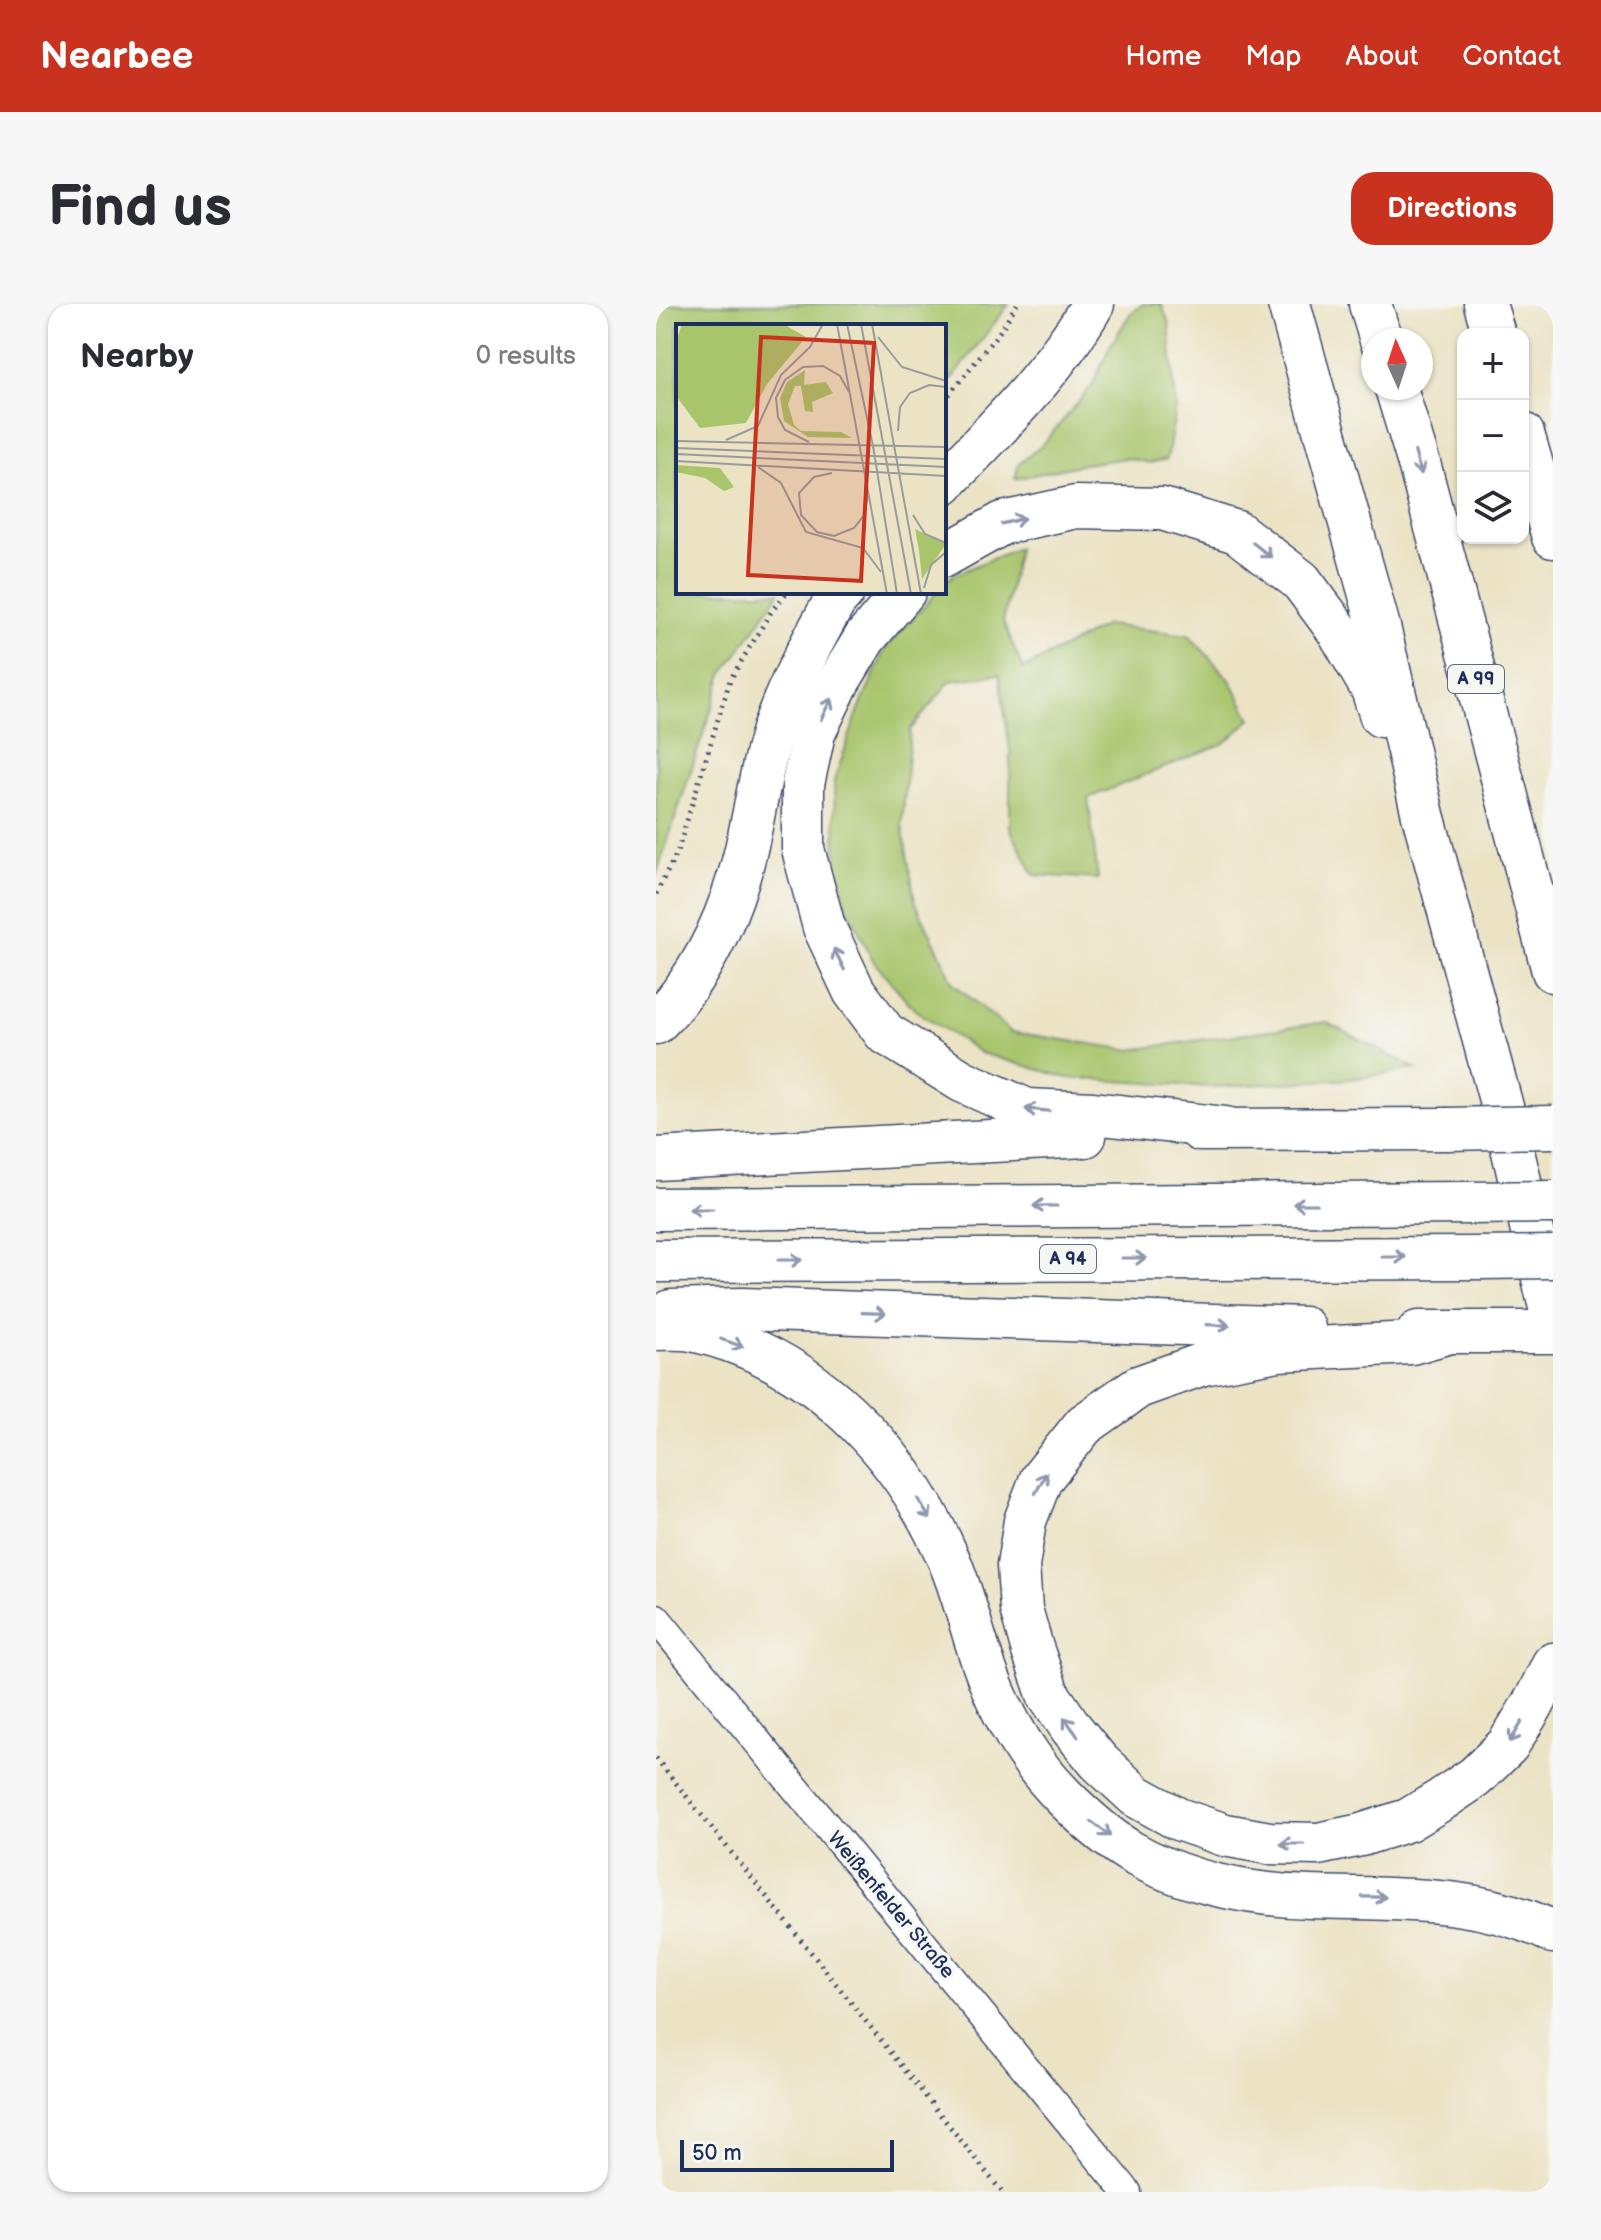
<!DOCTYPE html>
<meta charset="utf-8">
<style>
body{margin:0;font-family:"Balsamiq Sans",sans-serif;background:#f7f7f7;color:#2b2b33}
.controls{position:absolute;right:24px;top:24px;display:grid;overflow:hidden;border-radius:16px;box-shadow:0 2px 6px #0004}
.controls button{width:72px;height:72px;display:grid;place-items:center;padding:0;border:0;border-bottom:2px solid #e1e1e2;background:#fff;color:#2b2b33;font:40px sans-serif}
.compass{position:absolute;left:705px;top:24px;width:72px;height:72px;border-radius:50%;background:#fff;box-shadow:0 2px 6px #0004;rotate:357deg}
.scale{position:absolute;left:24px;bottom:20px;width:214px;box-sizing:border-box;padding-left:8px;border:4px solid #1b2f5e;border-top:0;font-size:22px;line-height:28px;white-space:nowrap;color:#1b2f5e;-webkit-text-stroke:6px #f6f6f2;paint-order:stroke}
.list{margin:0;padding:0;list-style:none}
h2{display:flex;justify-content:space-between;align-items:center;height:104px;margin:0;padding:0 32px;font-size:34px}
h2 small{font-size:26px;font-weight:400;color:#7c7c81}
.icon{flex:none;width:44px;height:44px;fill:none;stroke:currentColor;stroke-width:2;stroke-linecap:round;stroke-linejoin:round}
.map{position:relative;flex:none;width:897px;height:1888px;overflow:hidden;border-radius:24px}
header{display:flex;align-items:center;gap:48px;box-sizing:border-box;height:112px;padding:0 40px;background:#c8321e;color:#fff}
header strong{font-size:38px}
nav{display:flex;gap:44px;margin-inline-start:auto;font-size:28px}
.intro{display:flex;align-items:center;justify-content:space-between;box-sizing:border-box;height:192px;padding:0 48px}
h1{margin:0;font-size:56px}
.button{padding:20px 36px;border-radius:24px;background:#c8321e;color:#fff;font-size:28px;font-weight:700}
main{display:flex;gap:48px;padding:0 48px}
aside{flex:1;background:#fff;border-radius:24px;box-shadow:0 2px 6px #0004}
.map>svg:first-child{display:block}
</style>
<header>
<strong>Nearbee</strong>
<nav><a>Home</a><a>Map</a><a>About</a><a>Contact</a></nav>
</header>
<div class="intro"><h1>Find us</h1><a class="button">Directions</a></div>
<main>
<aside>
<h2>Nearby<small>0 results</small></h2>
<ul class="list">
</ul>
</aside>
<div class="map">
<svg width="897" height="1888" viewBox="0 0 897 1888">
<rect width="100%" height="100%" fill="#f6f6f2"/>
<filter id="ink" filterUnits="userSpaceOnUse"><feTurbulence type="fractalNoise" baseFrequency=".0125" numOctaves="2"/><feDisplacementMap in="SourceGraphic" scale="16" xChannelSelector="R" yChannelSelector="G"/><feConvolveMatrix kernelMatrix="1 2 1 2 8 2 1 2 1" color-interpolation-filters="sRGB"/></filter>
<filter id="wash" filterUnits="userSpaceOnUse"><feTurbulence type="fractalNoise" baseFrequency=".006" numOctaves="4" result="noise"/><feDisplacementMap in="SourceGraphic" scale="32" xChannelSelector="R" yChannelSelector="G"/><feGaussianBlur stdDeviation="1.8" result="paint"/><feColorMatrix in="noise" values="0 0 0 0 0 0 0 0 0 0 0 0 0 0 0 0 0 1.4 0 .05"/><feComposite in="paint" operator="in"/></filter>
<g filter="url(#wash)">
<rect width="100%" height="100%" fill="#ece3c5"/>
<g fill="#a8c56c" stroke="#627a65" stroke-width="2">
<path d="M0 0H353L288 85V22H22V288H124L67 370 0 572Z"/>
<path d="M487 0H505L513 19 520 104 511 155 494 159 470 154 428 160 359 175 363 160 387 140 436 82 453 44 474 10Z"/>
<path d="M362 244 347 318 367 365 450 321 533 331 575 377 595 415 569 439 432 494 442 575 378 571 354 524V446L343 370 294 377 254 426 246 521 259 597 298 680 355 728 475 746 670 718 760 765 695 775 555 783 412 774 325 749 259 706 218 658 192 605 180 562 178 477 202 408 229 345 281 288H288V280L297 271Z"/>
</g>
</g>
<g filter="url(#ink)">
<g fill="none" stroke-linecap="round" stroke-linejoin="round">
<defs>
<path id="tertiary" d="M0 1314 471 1888"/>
<g id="motorway">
<path d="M633 0 723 323 767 511 849 814 897 1016"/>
<path d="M714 0 725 36"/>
<path d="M829 0 838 30"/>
<path d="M740 84 764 163 897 667"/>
<path d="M867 130 897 233"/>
<path d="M288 179C342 123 398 68 437 0"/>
<path d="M288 252 347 219 420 203 506 205 581 228 645 277 683 328 716 385 725 412"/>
<path d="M248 288 209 334 183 377 158 429 147 480V545L168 623 198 687 229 729 306 777 371 806 437 809 570 824"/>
<path d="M0 719C40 679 67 625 83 572 98 523 102 471 118 423 134 378 156 338 179 297L187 288"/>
<path d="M544 826 790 825"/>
<path d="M0 855 429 832"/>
<path d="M0 905 811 899"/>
<path d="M0 957 824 954"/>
<path d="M15 1007 86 1005 648 1024"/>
<path d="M0 1025C12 1025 25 1024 36 1026 156 1052 246 1147 293 1256 307 1289 315 1325 327 1359 344 1408 371 1456 408 1493 427 1512 449 1532 473 1547 526 1578 592 1591 654 1593 738 1596 819 1590 897 1628"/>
<path d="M762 1028H897"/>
<path d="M790 1029 755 1039 622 1046 547 1060 482 1083 428 1121 385 1175 369 1217 362 1262 365 1305 376 1344 392 1390 416 1425 443 1458 480 1492 522 1515 569 1531 613 1539 662 1540 705 1531 752 1516 785 1496 819 1473 852 1441 880 1395 897 1360"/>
</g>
</defs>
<use href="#tertiary" stroke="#3a4a6d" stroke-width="31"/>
<use href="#motorway" stroke="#3a4a6d" stroke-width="45"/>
<g stroke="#3a4a6d" stroke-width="5" stroke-dasharray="2 6" stroke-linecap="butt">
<path d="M288 97 344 27 361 0"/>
<path d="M0 590 21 549 74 376 115 308 131 288"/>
<path d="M0 1454 346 1888"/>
</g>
<use href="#tertiary" stroke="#fff" stroke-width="28"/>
<use href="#motorway" stroke="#fff" stroke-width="42"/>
<defs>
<g id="motorway-bridge">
<path d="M790 825 897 823"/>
<path d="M811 899 897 898"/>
<path d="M824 954 897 953"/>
</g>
</defs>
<use href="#motorway-bridge" stroke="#3a4a6d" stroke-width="45" stroke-linecap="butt"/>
<use href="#motorway-bridge" stroke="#fff" stroke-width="42"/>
</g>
<defs><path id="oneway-shaft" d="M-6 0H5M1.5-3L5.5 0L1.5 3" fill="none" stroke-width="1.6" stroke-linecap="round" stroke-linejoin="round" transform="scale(2)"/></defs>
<g stroke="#8d97ae">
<use href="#oneway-shaft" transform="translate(762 159) rotate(74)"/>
<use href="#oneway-shaft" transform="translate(357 217) rotate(-14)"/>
<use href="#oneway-shaft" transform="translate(606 246) rotate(38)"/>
<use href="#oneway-shaft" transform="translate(170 405) rotate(-64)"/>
<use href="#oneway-shaft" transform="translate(183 655) rotate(-116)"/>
<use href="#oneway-shaft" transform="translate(381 806) rotate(-175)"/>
<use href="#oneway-shaft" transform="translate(649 900) rotate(180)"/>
<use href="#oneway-shaft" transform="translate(389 902) rotate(180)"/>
<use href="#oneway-shaft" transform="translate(45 905) rotate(180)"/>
<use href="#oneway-shaft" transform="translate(738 953)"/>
<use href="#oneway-shaft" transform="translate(478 954)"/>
<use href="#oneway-shaft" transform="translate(134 956)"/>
<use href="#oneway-shaft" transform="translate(218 1009) rotate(2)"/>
<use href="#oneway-shaft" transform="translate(562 1021) rotate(2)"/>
<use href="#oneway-shaft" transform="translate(76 1039) rotate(19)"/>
<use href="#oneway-shaft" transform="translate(385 1179) rotate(-62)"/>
<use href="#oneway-shaft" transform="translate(268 1205) rotate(59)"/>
<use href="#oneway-shaft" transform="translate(415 1423) rotate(-126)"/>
<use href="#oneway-shaft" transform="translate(860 1428) rotate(121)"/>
<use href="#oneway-shaft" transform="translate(445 1525) rotate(37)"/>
<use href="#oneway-shaft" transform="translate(636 1540) rotate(-180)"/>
<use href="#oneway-shaft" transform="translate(718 1593) rotate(1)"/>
</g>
</g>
<g text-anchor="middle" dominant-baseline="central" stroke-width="7" stroke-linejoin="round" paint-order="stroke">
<g fill="#f6f6f2" stroke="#5d6b8a" stroke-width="2">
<rect x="792" y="361" width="56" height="28" rx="6"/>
<rect x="384" y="941" width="56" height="28" rx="6"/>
</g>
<g font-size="18" font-weight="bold" fill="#1b2f5e">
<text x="820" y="375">A 99</text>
<text x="412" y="955">A 94</text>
</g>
<g font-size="20" fill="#1b2f5e" stroke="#f6f6f2">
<text transform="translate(235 1601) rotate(50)">Weißenfelder Straße</text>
</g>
</g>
<g transform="translate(20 20)">
<rect width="270" height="270" fill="#ece3c5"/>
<path d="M6 0H107L130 13 91 60 70 99 24 104 0 72V18ZM129 46 128 61 150 58 157 69 136 78 137 88 129 87 125 62H119L112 80 118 101 125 107 165 108 176 114 132 113 108 97 104 74 111 58ZM0 141 44 144 58 163 48 167 29 154 0 148ZM239 205 270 220 246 255 243 226Z" fill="#a8c56c"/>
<path fill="none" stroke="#989b9c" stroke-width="2" d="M161 0 211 270M171 0 197 122 221 270M185 0 235 270M196 0 245 270M202 13 226 43 270 57M222 107 224 83 234 69 253 61 270 63M50 116 82 102 105 51 134 23 147 0M0 117 270 123M133 118 109 106 102 93 100 74 109 56 127 43 147 42 164 52 173 68M0 124 270 135M0 130 270 143M0 137 270 152M82 143 105 159 130 208 187 224 205 248M156 149 138 153 123 169 125 191 141 208 158 212 178 204 189 190 192 167M237 191 249 210 270 219M248 264 255 241 270 228"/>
<path fill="#c8321e" fill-opacity="0.15" stroke="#c8321e" stroke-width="4" d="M85 13 198 19 185 257 72 251Z"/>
<rect width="270" height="270" fill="none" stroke="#1b2f5e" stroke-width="4"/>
</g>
</svg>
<div class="controls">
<button>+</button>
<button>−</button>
<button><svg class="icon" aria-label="layers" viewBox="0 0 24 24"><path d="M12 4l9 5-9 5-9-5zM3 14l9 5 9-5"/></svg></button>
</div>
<svg class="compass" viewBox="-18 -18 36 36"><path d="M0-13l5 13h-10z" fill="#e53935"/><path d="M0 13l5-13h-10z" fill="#7c7c81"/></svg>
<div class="scale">50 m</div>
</div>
</main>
